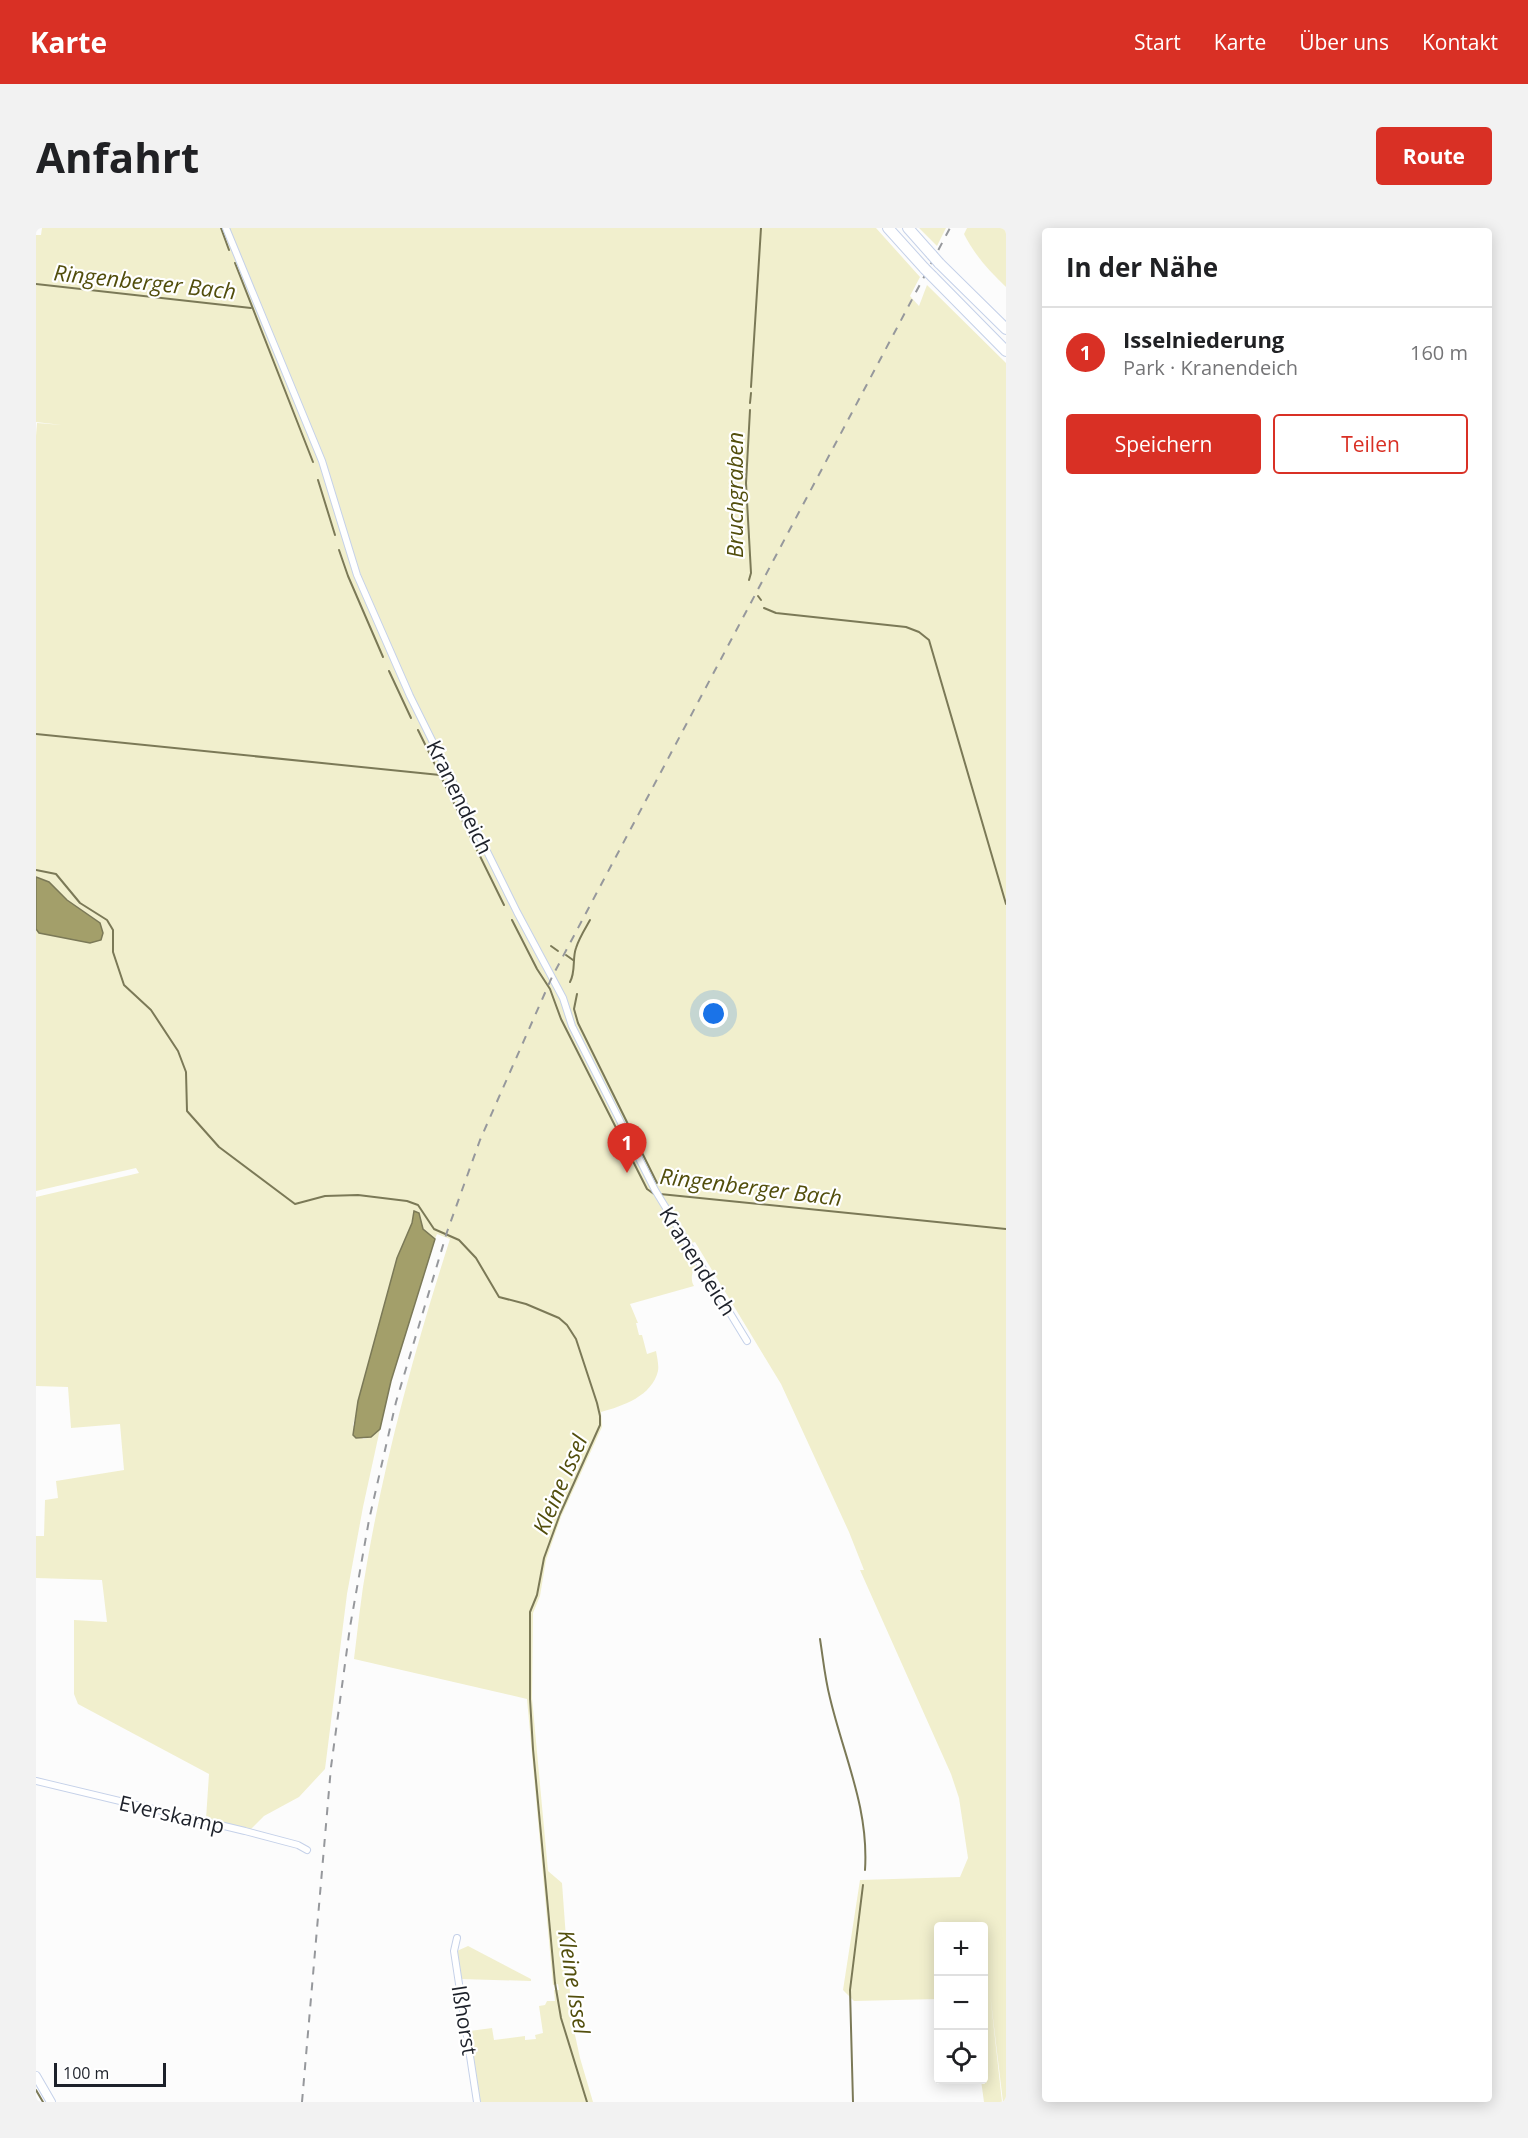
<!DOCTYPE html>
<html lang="de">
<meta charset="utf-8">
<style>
body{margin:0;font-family:"Open Sans",sans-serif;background:#f2f2f2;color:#202124}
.controls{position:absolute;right:18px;bottom:18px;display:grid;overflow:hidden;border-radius:6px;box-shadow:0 3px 15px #0003}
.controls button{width:54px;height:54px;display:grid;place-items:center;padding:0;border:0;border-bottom:2px solid #e0e0e0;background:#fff;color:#202124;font:30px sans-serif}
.scale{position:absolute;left:18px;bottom:15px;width:112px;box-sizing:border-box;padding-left:6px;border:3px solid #1d212a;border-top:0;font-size:16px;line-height:21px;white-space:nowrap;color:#1d212a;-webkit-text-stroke:4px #fff;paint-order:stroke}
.you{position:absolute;left:678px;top:786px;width:21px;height:21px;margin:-15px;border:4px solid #fff;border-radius:50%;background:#1a73e8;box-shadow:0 0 0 9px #1a73e833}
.badge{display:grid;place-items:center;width:39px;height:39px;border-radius:50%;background:#d93025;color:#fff;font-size:20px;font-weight:700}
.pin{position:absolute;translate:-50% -50px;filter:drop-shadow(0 2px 3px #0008)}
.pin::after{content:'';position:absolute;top:32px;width:21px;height:18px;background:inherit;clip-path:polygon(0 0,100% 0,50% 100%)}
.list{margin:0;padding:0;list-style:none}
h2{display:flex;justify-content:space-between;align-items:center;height:78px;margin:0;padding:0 24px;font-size:26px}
h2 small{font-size:20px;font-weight:400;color:#757577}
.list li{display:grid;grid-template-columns:39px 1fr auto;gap:18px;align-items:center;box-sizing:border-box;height:90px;padding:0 24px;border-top:2px solid #e0e0e0}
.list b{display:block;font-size:22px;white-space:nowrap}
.list p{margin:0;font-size:20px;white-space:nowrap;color:#757577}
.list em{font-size:20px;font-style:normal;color:#757577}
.actions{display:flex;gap:12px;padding:18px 24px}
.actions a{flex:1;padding:14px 0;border:2px solid #d93025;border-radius:6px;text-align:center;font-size:21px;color:#d93025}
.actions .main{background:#d93025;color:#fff}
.icon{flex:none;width:33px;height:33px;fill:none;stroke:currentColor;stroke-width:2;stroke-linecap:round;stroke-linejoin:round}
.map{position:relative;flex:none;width:970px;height:1874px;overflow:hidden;border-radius:6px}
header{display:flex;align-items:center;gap:36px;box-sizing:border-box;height:84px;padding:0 30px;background:#d93025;color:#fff}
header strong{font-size:28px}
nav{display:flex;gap:33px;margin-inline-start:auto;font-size:21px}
.intro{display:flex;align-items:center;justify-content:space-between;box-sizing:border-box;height:144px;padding:0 36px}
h1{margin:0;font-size:42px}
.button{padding:15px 27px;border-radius:6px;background:#d93025;color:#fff;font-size:21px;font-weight:700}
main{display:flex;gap:36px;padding:0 36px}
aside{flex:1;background:#fff;border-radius:6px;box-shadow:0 3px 15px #0003}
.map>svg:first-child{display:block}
</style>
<header>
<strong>Karte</strong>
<nav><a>Start</a><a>Karte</a><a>Über uns</a><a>Kontakt</a></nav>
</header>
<div class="intro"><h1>Anfahrt</h1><a class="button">Route</a></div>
<main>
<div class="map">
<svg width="970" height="1874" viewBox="0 0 970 1874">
<rect width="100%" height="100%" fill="#fcfcfc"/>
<g fill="#f1efcd">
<path d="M6 0H840L884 49 874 68 883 78 891 57 970 135V1874H967L954 1765 966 1874H948L945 1852H948V1698H902V1771L818 1773 807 1762 824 1652 924 1649 932 1630 923 1570 915 1546 824 1342H828L813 1304 745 1156 659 1014 646 1018 660 1037C656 1043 654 1052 658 1058L594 1076 602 1095H600L603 1107H606L611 1126 620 1123C621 1129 623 1137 622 1143 616 1168 587 1178 565 1184L566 1199 525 1289 510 1332 504 1368 497 1385 496 1470 512 1643 526 1655 536 1793 544 1830 557 1874H443L434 1803 456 1800 458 1812 489 1808V1812L500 1811 499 1807 507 1805 503 1778 509 1777 511 1773H519L518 1762H523L522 1756 517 1757 491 1471 318 1431C322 1399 325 1367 331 1335 350 1225 380 1117 414 1011L401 1006 399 1011 387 1001 383 985 378 984 376 995 361 1030 317 1197 327 1211 335 1209 344 1201 327 1279 311 1366 289 1541 263 1569 228 1588 215 1601 170 1591 173 1546 42 1476 38 1466V1392L71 1394 66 1352 0 1350V1308H8L9 1272 22 1270 20 1253 88 1242 84 1196 35 1200 32 1159 0 1158V969L103 945 100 940 0 963V701L4 705 59 691 31 672 13 654 0 649V208L1 195 26 197 0 194V7H5Z"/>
<path d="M883 0H910L901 18Z"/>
<path d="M931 0H970V59C953 43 938 26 928 6Z"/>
<path d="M432 1718 495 1751V1753L425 1751 421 1723Z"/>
</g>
<g fill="#a39f6a" stroke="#7b7957" stroke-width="1.5">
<path d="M0 649 13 654 31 672 64 695 67 705 65 712 54 715 3 705 0 701Z"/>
<path d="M378 983 383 985 387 1001 399 1011 355 1153 344 1201 335 1209 320 1210 317 1207 322 1173 361 1030 376 995Z"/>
</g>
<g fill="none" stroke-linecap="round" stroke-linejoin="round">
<g stroke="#7b7957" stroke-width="2">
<path d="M185 0 193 22"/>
<path d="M199 35 277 234"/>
<path d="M0 56 215 80"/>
<path d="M715 159 725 0"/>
<path d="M714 175 715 165"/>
<path d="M282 252 299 307"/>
<path d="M303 322 312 348 347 429"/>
<path d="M713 352 715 345 710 255 714 182"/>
<path d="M722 368 725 372"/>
<path d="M728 380 740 385 870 399 883 404 893 412 970 676"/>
<path d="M353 443 375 490"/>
<path d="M382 502 468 677"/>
<path d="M0 506 404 547"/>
<path d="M0 642 20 646 44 675 71 692 77 702V724L88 757 115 782 142 823 150 844 151 883 183 919 259 976 289 968 322 967 371 973 382 977 398 1001 423 1012 440 1030 463 1069 490 1076 523 1090 531 1097 540 1111 561 1175 564 1188V1197L524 1286 508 1330 501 1367 494 1384V1471L497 1521 519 1755 525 1790 551 1874"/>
<path d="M476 692 501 741 514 761 525 791 611 961 618 966"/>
<path d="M515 718 522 723"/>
<path d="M530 727 537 732"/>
<path d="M534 754C540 743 536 731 540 720 543 710 549 701 554 692"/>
<path d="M541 766 538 781 542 795 621 955"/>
<path d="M624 966 970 1001"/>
<path d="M784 1411C787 1430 789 1451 794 1470 808 1529 833 1580 829 1642"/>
<path d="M0 1862 7 1874"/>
<path d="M817 1874 814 1762 827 1657"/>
</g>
<defs>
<g id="street">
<path d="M190 0 286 233 321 347 374 468 481 684 527 770 536 798 619 962 711 1113"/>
<path d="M0 1553 209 1603 262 1617 271 1622"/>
<path d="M421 1710 418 1723 441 1874"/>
</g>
<path id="secondary" d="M0 1848 15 1874"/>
<g id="highway">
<path d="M852 0 889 41"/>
<path d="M872 0 896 27"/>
<path d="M903 35 970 101"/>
<path d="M896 48 970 123"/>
</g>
</defs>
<use href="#street" stroke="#c5d1e9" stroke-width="8"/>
<use href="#secondary" stroke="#c5d1e9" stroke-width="10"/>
<use href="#highway" stroke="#c5d1e9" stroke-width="12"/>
<use href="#street" stroke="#fff" stroke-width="6"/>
<use href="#secondary" stroke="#fff" stroke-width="8"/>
<use href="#highway" stroke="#fff" stroke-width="10"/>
<path stroke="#96989c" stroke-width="2" stroke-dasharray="8 8" stroke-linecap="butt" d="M266 1874 295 1539 314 1399 333 1292 360 1174 411 1004 444 912 516 749 914 0"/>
<defs>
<g id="highway-bridge">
<path d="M896 27 903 35"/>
<path d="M889 41 896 48"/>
</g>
</defs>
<use href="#highway-bridge" stroke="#c5d1e9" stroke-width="12" stroke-linecap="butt"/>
<use href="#highway-bridge" stroke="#fff" stroke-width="10"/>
</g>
<g text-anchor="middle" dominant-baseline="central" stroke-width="4.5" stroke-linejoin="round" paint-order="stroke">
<g font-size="21" fill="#1d212a" stroke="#fff">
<text transform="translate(424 569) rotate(64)">Kranendeich</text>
<text transform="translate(662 1033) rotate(58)">Kranendeich</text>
<text transform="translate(136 1586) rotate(13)">Everskamp</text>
<text transform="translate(429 1792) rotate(81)">Ißhorst</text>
</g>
<g font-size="22" font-style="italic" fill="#524e0c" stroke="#fff">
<text transform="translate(109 53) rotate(6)">Ringenberger Bach</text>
<text transform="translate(698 267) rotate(-90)">Bruchgraben</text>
<text transform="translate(715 958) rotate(7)">Ringenberger Bach</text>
<text transform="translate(523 1256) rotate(-67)">Kleine Issel</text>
<text transform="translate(539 1754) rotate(81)">Kleine Issel</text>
</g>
</g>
</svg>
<div class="controls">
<button>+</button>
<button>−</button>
<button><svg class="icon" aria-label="locate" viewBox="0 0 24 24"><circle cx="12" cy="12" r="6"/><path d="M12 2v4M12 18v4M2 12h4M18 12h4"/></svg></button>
</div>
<div class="scale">100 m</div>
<div class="you"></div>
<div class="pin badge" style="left:591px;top:945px">1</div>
</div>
<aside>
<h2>In der Nähe<small></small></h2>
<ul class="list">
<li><span class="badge">1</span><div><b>Isselniederung</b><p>Park · Kranendeich</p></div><em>160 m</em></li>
</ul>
<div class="actions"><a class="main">Speichern</a><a>Teilen</a></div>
</aside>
</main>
